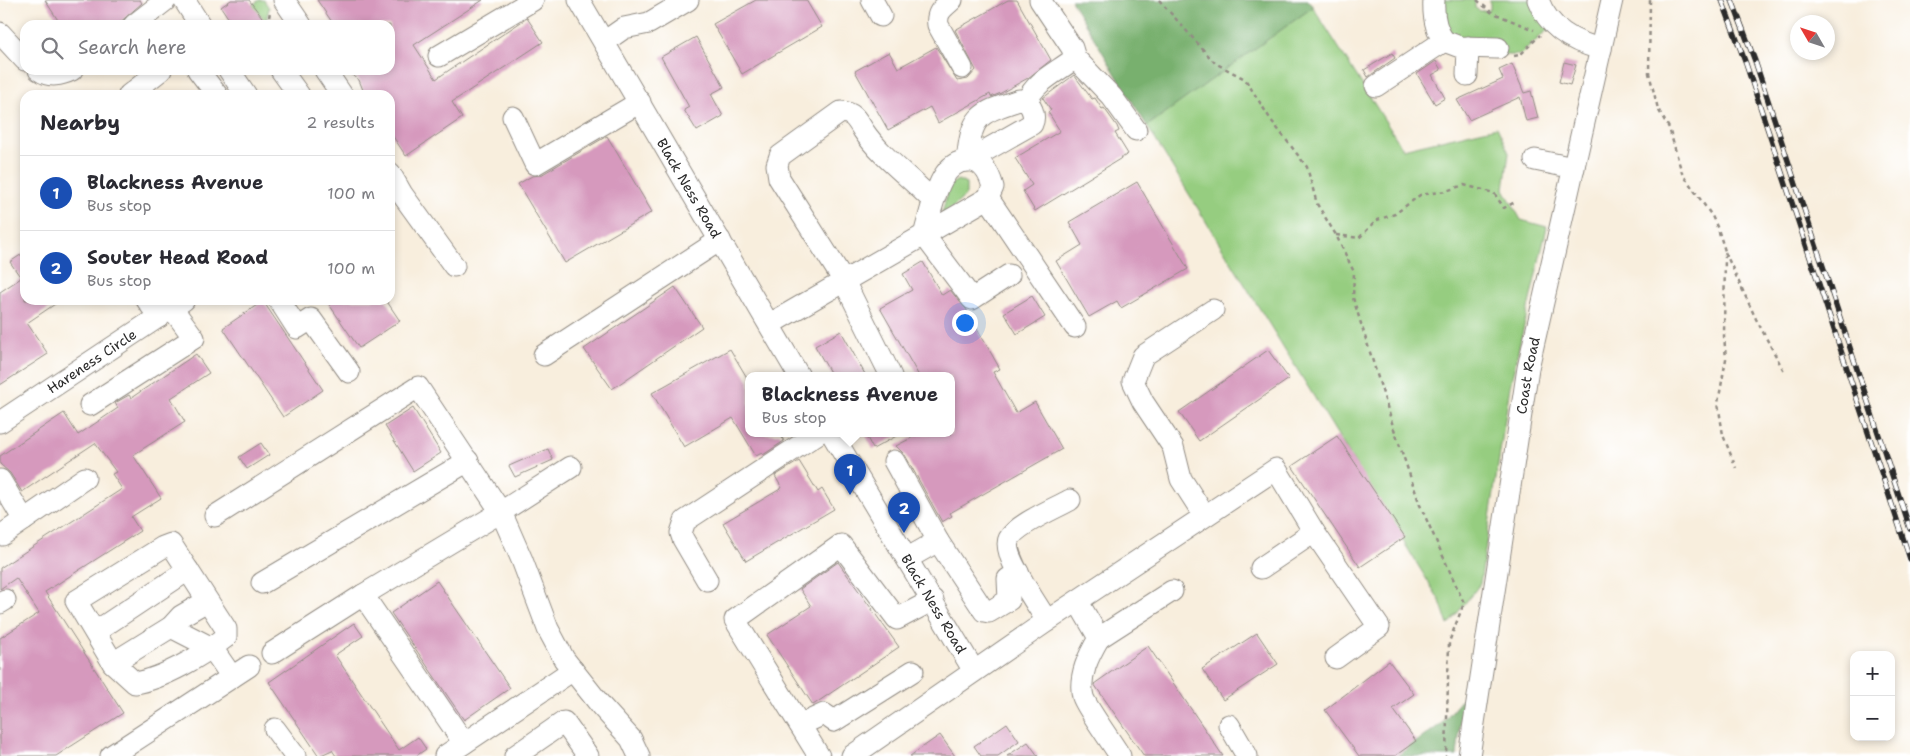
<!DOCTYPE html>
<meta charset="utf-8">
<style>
body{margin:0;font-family:"Shantell Sans",sans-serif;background:#f7f7f7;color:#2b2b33}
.controls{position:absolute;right:15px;bottom:15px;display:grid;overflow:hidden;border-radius:10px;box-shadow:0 2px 8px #0003}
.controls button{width:45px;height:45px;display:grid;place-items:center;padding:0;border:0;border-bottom:1px solid #e1e1e2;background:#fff;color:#2b2b33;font:25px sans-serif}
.compass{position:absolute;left:1790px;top:15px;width:45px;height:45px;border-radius:50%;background:#fff;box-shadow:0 2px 8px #0003;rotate:309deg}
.you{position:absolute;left:964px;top:322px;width:18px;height:18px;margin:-12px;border:4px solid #fff;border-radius:50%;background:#1a73e8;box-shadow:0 0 0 8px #1a73e833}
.badge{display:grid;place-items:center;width:32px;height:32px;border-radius:50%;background:#0f766e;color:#fff;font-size:16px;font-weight:700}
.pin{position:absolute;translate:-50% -41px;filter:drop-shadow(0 1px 2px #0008)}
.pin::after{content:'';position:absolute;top:26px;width:18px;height:15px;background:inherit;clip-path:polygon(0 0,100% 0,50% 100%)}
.popup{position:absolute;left:745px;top:372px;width:210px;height:65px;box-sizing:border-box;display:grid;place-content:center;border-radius:10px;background:#fff;filter:drop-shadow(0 1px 4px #0005);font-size:16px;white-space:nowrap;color:#7c7c81}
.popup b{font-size:19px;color:#2b2b33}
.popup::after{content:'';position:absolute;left:50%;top:100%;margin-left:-10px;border:10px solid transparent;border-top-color:#fff}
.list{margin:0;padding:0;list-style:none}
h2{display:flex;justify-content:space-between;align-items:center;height:65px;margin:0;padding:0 20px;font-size:21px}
h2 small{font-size:16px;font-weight:400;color:#7c7c81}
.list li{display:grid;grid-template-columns:32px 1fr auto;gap:15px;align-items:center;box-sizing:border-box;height:75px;padding:0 20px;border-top:1px solid #e1e1e2}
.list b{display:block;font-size:19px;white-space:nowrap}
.list p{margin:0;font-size:16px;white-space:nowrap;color:#7c7c81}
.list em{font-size:16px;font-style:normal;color:#7c7c81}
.icon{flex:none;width:28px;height:28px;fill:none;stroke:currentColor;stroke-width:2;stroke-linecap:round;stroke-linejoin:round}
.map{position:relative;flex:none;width:1910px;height:756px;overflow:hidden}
.search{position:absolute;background:#fff;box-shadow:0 2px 8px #0003;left:20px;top:20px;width:375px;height:55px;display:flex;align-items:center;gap:12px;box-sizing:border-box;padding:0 18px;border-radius:15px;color:#7c7c81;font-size:19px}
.panel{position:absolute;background:#fff;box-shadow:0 2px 8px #0003;left:20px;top:90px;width:375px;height:215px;border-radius:15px}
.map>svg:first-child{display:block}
</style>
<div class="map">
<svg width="1910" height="756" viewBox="0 0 1910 756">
<rect width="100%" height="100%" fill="#fff"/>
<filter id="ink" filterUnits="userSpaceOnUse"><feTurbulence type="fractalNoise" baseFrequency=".02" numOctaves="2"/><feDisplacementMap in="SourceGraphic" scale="10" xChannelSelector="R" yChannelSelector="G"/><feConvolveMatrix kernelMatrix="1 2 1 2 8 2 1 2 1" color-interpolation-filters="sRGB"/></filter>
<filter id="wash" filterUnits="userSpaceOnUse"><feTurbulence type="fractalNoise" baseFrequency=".0096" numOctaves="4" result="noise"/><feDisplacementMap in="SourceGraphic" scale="20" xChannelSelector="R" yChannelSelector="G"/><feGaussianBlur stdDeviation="1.12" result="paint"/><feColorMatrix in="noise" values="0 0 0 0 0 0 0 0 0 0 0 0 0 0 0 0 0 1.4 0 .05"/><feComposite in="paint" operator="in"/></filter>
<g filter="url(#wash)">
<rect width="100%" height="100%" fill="#f8eedd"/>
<g fill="#96cd80" stroke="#607c56">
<path d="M259 0H264L269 8 266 22 265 20 261 23 250 7Z"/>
<path d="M1434 0H1475V8L1480 11 1490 10V0H1538L1553 25 1520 55H1498L1444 41Z"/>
<path d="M1313 7 1403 149 1497 127 1509 153 1504 189 1521 220 1547 227 1510 386 1480 584 1448 625 1440 601 1147 126Z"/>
<path d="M958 180 966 184V195L948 212 942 214 949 185Z"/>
</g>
<g fill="#78b06e" stroke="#526e4c">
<path d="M1071 0H1308L1313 7 1147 126Z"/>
<path d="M1463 698 1457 756H1397L1441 724Z"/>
</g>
<g id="blocks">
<g fill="#d699bd">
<path d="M45 0H140L142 3 117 25H61Z"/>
<path d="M231 0H249L268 25H233L221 7Z"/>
<path d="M317 0H483L414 45 436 79 527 18 543 42 452 102 462 118 406 156 390 132V95H365L359 80 346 70H390V25H334Z"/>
<path d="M756 0H806L822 27 742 74 713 24Z"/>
<path d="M1008 0H1017L1051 60 1028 78 1001 93 991 97 990 94 938 123 930 107 888 130 855 71 889 52 898 68 936 47 957 81 968 79 976 70 955 30Z"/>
<path d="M696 37 724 87 711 94 723 116 697 131 684 110 689 107 661 57Z"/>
<path d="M1392 53 1395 58 1368 77 1364 70Z"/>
<path d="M1436 61 1441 70 1432 75 1445 98 1435 104 1417 74Z"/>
<path d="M1564 62 1576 65 1570 85 1559 82Z"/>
<path d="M1512 64 1524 93 1531 91 1538 118 1526 121 1520 97 1469 120 1457 100 1503 79 1499 70Z"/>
<path d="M1074 75 1092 99 1095 98 1102 109 1104 108 1117 126 1119 131 1115 133 1128 154 1035 211 1023 191 1032 185 1015 158 1060 131 1048 112 1051 110 1043 98Z"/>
<path d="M607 136 652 212 565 263 518 184 532 176 541 175Z"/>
<path d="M1137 182 1188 269 1121 308 1117 301 1089 317 1056 261 1082 245 1069 222Z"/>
<path d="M25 252V300H61L27 323 48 354 0 385V292L21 278 10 262Z"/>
<path d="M923 262 942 295 950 290 966 309 1000 369 993 372 1016 413 1035 402 1062 449 950 513 952 516 942 522 905 455 896 446 919 434H951V376H919L880 308 912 290 903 274Z"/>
<path d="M675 287 702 327 612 389 584 349Z"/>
<path d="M1032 296 1045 317 1017 334 1004 313Z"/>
<path d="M326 300H386L400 321 359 348Z"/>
<path d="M263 301 323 390 283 417 223 328Z"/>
<path d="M841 331 866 376H832L815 346Z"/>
<path d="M730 349 749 381V434H780L784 441 763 455 762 453 756 456 733 418 684 447 652 393Z"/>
<path d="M1268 350 1289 379 1199 441 1179 412Z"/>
<path d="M196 354 209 373 171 398 185 422 133 455 161 498 131 517 140 531 45 592 123 713 56 756H0V638L39 613 16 578 0 589V568L122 489 112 474 116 472 95 443 22 492 10 473 0 464V456L64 413 78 435 118 408 115 403 129 395 131 398Z"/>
<path d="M413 408 441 453 413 471 385 426Z"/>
<path d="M865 434H900L873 449Z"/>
<path d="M1337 436 1405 537 1360 567 1292 466Z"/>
<path d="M261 443 269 455 247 469 239 457Z"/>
<path d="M548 449 553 460 515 477 509 466Z"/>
<path d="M799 461 818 492 822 489 834 509 746 561 723 523 782 488 775 476Z"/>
<path d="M838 562 899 647 813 705 767 635 811 606 800 589Z"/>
<path d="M437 581 510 688 464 720 391 613Z"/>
<path d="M354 623 363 636 335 655 399 750 418 737 426 749 416 756H336L332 750 319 756 269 682Z"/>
<path d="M1257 633 1278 664 1223 700 1202 669Z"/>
<path d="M1148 646 1223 756H1144L1094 684Z"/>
<path d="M1389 661 1414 694 1393 709 1416 741 1395 756H1359L1325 710Z"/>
<path d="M1007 723 1019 741 998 756H981L974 746Z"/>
<path d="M940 735 955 756H910Z"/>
<path d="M1028 742 1038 756H1007Z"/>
</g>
</g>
</g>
<g filter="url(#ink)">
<use href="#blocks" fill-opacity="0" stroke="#928c84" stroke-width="1"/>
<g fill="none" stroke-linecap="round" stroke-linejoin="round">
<defs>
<g id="minor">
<path d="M184 0 200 25"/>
<path d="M284 0 301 25"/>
<path id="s1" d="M579 0 799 376"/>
<path d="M872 0 881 16"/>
<path d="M952 0C943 8 936 12 938 25L962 68"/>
<path d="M1434 0C1433 15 1435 29 1444 41L1460 47 1498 48"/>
<path d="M1538 0C1549 29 1573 42 1601 49"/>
<path d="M134 25 166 0"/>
<path d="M0 33 25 60"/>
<path d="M604 42 624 28 649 23 688 0"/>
<path d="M439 56 533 0"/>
<path d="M1075 58 1112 97 1136 130"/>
<path d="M39 70C50 78 61 75 72 70"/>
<path d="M198 70 217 95"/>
<path d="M229 70 246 95"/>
<path d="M281 70 299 95"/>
<path d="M325 70 342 95"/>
<path d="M1467 75 1468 47"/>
<path d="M1376 86 1444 41"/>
<path d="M129 95 161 70"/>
<path d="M1019 100 1027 101C1032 108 1036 116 1032 124L967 161C972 115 977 114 1019 100Z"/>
<path d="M1027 101C1036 80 1058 72 1075 58L1072 48 1040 0"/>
<path d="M513 117 535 164 640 102"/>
<path d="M1535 160 1574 168"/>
<path d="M390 173 402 194 454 266"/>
<path d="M988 198 1075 327"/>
<path d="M924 235 972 299 1009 275"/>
<path d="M147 300 159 317"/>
<path d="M279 300 297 328 311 319 349 372"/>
<path d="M770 324 988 198 993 187C990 176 985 163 972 161 938 156 932 211 924 235"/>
<path d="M544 355 720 240"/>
<path d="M891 376 844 281 779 178 777 165 780 156 841 112C853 112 857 120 863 130 881 157 910 177 933 201"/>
<path d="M90 405 194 338 172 308"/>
<path id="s2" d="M0 422 184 300"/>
<path id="s3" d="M832 434 974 671"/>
<path d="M894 461 938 541 908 558"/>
<path d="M0 480 24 520"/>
<path d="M1204 515 1181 479 1173 447 1143 402 1133 381 1143 356 1213 310"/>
<path d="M215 516 418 387 501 512 571 467"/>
<path d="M2 535 85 478"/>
<path d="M938 541 984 611 989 612 1009 600 1008 579 1018 572"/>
<path d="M171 544 226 629V637C203 655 163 679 135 683L113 663 76 601 163 547Z"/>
<path d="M1261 568 1314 532"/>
<path d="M707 580 683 539 681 533 685 521 817 434"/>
<path d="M262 583 468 461"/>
<path d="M363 595 464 743"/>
<path d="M1078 602 1099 638C1089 655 1078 676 1083 697 1086 707 1113 744 1120 756"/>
<path d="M0 603 5 600"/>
<path d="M1047 621C1039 607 1001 554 1009 539 1017 524 1054 509 1070 500"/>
<path d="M171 627 212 648 232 677"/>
<path d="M95 632 188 570"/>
<path d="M1099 638 1172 591"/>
<path d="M272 653 363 595 501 512 522 560 548 629 564 659 602 707 631 739 639 756"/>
<path d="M113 663 171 627 181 616 207 601"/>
<path d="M800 725 824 714 834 721 913 671"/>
<path d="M1229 725 1247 756"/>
<path d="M275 729 295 756"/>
<path d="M111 756 249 666"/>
<path d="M445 756 573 670"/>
<path d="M515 756 564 722 588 756"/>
<path d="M819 756 735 620 841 545 897 619 933 600"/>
<path d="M852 756 1047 621 1276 469 1314 532 1379 627 1336 658"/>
<path id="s4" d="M1469 756 1528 368 1612 0"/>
</g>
</defs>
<use href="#minor" stroke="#928c84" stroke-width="23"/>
<g stroke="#928c84" stroke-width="2.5" stroke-dasharray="4 4" stroke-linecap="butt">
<path d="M1159 0 1215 63 1245 79 1271 120 1307 167 1317 204 1336 235 1354 272 1353 298 1394 429 1420 505 1464 603 1449 642 1446 756"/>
<path d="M1477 0 1491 12 1534 30"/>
<path d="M1650 0 1649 73 1658 109 1669 128 1682 173 1712 216 1718 229 1725 251 1724 336 1726 359 1718 403 1723 435 1736 468"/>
<path d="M268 25 270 11"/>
<path d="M1514 56 1520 55 1540 35"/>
<path d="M1336 235 1359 238 1377 220 1395 214 1420 195 1446 191 1464 185 1494 193 1504 208 1515 202"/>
<path d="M1725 252 1756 319 1785 373"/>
</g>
<use href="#minor" stroke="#fff" stroke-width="21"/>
<defs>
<g id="rail">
<path d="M1722 0 1746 64 1910 559"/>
<path d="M1732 0 1755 61 1910 529"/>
</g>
</defs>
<use href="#rail" stroke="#2b2b2b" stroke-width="5.5"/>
<use href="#rail" stroke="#fff" stroke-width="4" stroke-dasharray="11" stroke-linecap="butt"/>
</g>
</g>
<g text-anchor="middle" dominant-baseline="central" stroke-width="5" stroke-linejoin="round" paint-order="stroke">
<g font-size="14" fill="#2b2b2b" stroke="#fff">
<text stroke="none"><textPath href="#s1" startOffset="218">Black Ness Road</textPath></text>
<text stroke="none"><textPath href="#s2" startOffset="110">Hareness Circle</textPath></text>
<text stroke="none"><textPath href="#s4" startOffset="385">Coast Road</textPath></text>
<text stroke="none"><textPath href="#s3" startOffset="198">Black Ness Road</textPath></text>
</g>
</g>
</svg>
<div class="controls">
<button>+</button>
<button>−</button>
</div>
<svg class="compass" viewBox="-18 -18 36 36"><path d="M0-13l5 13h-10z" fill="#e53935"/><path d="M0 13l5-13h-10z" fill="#7c7c81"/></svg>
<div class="you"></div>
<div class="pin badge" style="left:850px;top:495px;background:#1a4fb4">1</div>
<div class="popup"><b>Blackness Avenue</b>Bus stop</div>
<div class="pin badge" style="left:904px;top:533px;background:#1a4fb4">2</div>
<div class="search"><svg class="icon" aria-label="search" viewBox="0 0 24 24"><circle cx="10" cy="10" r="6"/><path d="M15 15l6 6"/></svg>Search here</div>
<section class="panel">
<h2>Nearby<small>2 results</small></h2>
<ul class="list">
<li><span class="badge" style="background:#1a4fb4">1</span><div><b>Blackness Avenue</b><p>Bus stop</p></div><em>100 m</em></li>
<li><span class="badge" style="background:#1a4fb4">2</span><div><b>Souter Head Road</b><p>Bus stop</p></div><em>100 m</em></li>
</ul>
</section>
</div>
